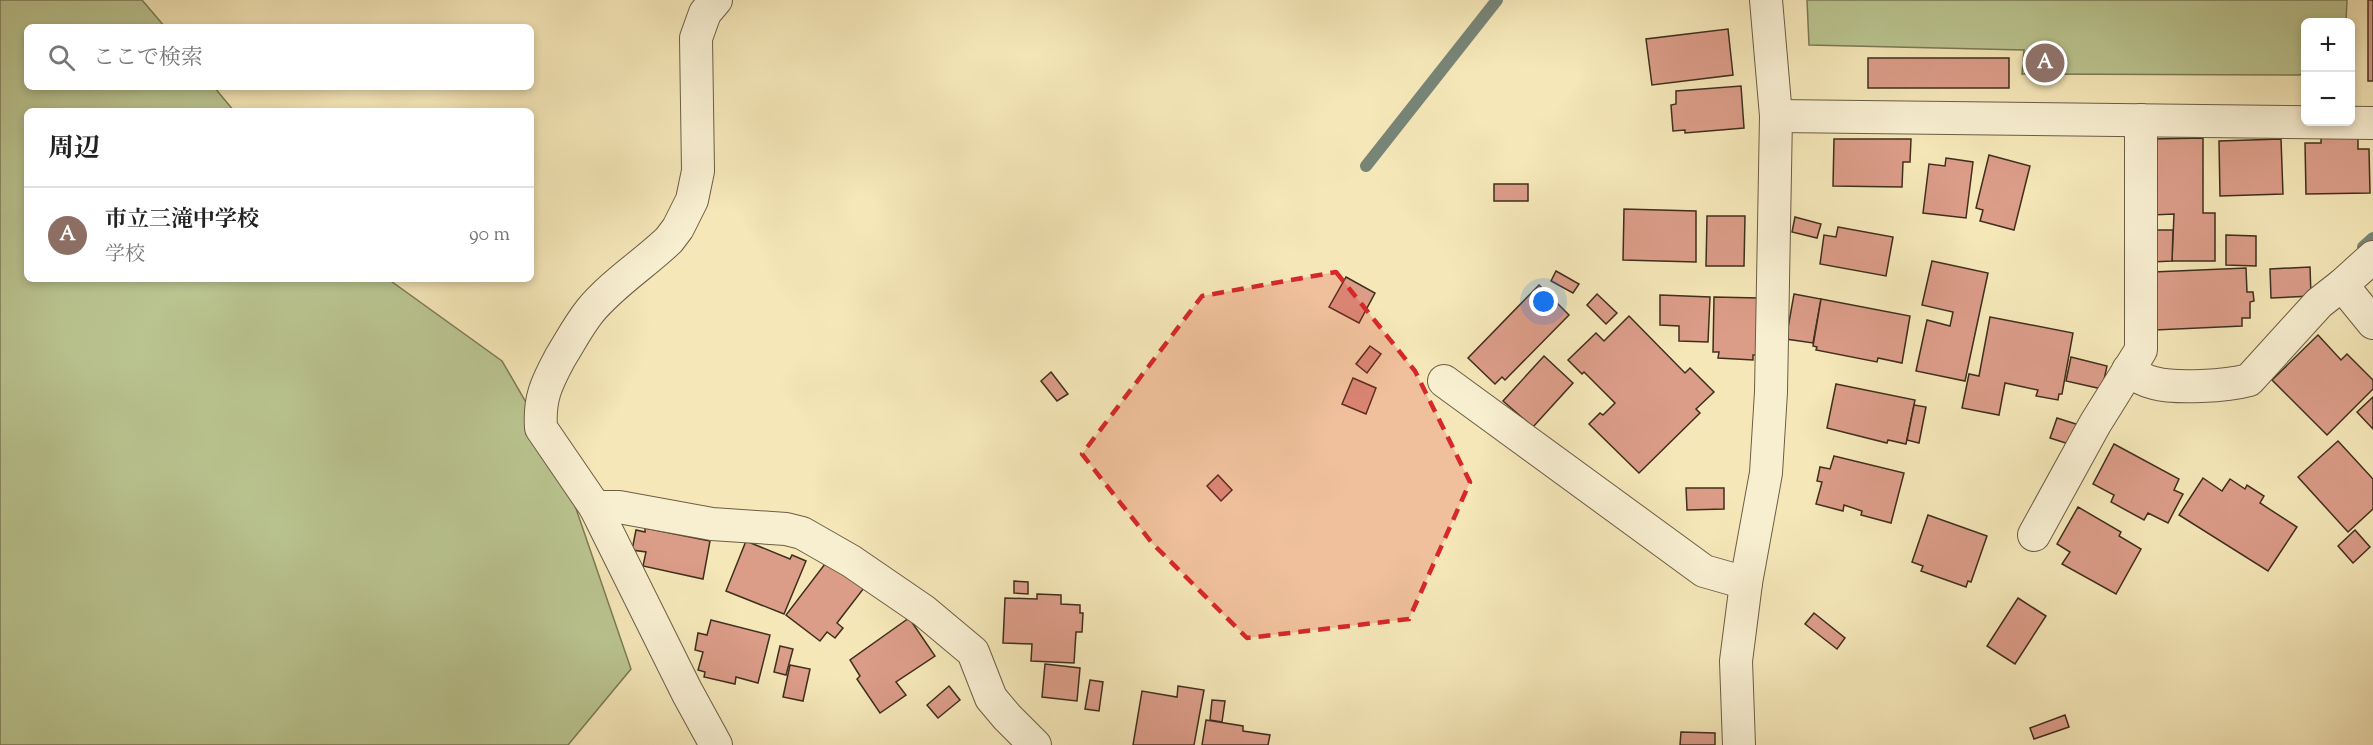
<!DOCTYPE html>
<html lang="ja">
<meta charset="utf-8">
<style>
body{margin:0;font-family:"Sorts Mill Goudy","Noto Serif JP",serif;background:#f2f2f2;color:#222}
.controls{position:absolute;right:18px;top:18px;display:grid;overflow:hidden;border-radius:9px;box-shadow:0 3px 9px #0003}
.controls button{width:54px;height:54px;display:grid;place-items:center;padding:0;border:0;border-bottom:2px solid #e0e0e0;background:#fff;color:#222;font:30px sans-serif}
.you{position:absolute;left:1544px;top:302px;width:21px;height:21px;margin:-15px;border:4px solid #fff;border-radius:50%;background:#1a73e8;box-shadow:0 0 0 9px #1a73e833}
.badge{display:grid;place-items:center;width:39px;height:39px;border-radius:50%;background:#0b8043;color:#fff;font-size:20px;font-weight:700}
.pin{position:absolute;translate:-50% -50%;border:3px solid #fff;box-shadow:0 2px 6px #0006}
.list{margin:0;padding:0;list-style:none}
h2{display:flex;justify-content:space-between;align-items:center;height:78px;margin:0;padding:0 24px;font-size:26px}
h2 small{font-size:20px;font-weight:400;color:#767676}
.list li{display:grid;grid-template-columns:39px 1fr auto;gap:18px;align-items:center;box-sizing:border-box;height:96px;padding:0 24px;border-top:2px solid #e0e0e0}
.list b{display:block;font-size:22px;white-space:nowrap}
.list p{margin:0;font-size:20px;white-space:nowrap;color:#767676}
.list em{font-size:20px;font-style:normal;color:#767676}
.icon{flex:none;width:33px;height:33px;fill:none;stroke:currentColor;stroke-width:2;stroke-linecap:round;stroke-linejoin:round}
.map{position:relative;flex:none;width:2373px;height:745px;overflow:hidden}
.search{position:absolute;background:#fff;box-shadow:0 3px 9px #0003;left:24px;top:24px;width:510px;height:66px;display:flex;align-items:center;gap:15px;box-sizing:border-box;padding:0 21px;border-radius:9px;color:#767676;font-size:22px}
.panel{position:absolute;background:#fff;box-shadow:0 3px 9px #0003;left:24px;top:108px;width:510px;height:174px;border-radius:9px}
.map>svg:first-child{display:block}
</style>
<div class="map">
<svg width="2373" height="745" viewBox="0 0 2373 745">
<rect width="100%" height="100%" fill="#f5e7b8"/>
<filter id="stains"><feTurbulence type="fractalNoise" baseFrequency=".00333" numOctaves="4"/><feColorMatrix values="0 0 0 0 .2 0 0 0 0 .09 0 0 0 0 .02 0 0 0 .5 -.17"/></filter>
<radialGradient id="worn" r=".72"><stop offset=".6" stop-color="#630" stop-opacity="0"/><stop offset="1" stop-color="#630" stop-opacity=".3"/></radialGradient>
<g fill="#bac590" stroke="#7c7a56" stroke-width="1.5">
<path d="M0 0H142L165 27H27V87H214L234 111H27V279H388L502 361 559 459 631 669 568 745H0Z"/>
<path d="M1807 0H2347L2346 22H2306L2305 70 2300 75 2022 74 2024 50 1809 45Z"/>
</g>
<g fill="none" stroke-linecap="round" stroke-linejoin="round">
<g stroke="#778577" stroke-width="12">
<path d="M1366 166 1497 0"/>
<path d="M2363 247 2373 238"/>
</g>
</g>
<g fill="#db9c88" stroke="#3f2f1d" stroke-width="1.5">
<rect x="2368" y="0" width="5" height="81"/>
<path d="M1728 29 1733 75 1652 85 1646 39Z"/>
<rect x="1868" y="58" width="141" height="30"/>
<path d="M1741 86 1744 128 1685 133V130L1673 131 1671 105 1676 104V91Z"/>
<path d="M2321 135H2358V149H2369L2370 193 2306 194 2305 143H2321Z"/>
<path d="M2203 138V213H2215V261H2172L2174 214 2152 215 2151 139Z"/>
<path d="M1834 139H1911L1910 162H1903L1902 187 1833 186Z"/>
<path d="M2281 139 2283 194 2220 196 2219 141Z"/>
<path d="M1989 155 2030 166 2014 230 1980 221 1983 210 1976 208Z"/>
<path d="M1946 158 1973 162 1966 218 1923 213 1929 164 1945 166Z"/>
<rect x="1494" y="184" width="34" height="17"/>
<path d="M1624 209 1696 211V262L1623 260Z"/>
<path d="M1707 216H1745L1744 266H1706Z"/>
<path d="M1795 217 1821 224 1817 238 1792 232Z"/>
<path d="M1838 227 1893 237 1886 276 1820 264 1824 235 1836 237Z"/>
<path d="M2152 230H2173L2172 261 2152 262Z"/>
<path d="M2226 235 2256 236V266L2226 265Z"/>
<path d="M1932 261 1988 273 1965 381 1916 371 1927 320 1950 326 1953 312 1922 305Z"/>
<path d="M2310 267 2311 296 2271 298 2270 269Z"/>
<path d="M2246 268 2247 292H2253L2254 301 2250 302V318H2242V326L2155 330 2153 272Z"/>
<path d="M1556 271 1579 284 1573 293 1551 281Z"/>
<path d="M1346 277 1375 293 1359 323 1329 307Z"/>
<path d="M1539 285 1569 315 1505 380 1502 377 1495 384 1468 358Z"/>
<path d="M1597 294 1617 313 1606 324 1587 305Z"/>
<path d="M1794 294 1821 299 1813 343 1786 339Z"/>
<path d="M1660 295 1710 297 1708 342 1679 341V326L1660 325Z"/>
<path d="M1714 297 1759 298 1758 355H1753V360L1718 358 1719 352H1713Z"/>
<path d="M1821 299 1910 316 1902 363 1878 358 1877 362 1816 350 1817 347 1813 346Z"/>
<path d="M1629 316 1685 373 1690 368 1714 392 1696 409 1700 413 1639 473 1589 424 1600 413 1603 415 1615 403 1584 372 1582 374 1568 360 1596 333 1604 341Z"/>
<path d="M1990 317 2073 333 2062 394H2059L2058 400 2036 396 2038 390 2005 383 1999 415 1962 408 1969 374 1979 376Z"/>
<path d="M2318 335 2341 360 2347 354 2373 380V389L2327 435 2272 380Z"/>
<path d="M1370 346 1381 354 1367 373 1356 364Z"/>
<path d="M1544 356 1573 383 1533 427 1503 401Z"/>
<path d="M2071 357 2107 366 2102 389 2066 381Z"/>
<path d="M1051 372 1068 394 1057 401 1041 381Z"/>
<path d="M1353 378 1376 388 1366 414 1342 404Z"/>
<path d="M1836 384 1915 400 1906 444 1888 440 1887 443 1827 428Z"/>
<path d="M2373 397V429L2357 412Z"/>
<path d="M1914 405 1926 407 1919 443 1907 440Z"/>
<path d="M2057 418 2079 425 2072 445 2050 438Z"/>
<path d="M2338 441 2373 479V509L2348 532 2298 477Z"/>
<path d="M2114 444 2179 479 2174 490 2183 494 2168 523 2148 513 2144 520 2111 502 2114 495 2093 484Z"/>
<path d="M1834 456 1904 473 1891 523 1861 515 1862 511 1844 505 1843 511 1816 504 1822 482 1817 481 1820 467 1830 469Z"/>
<path d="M1218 475 1232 490 1221 501 1207 486Z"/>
<path d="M2203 478 2222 491 2230 479 2245 489 2247 485 2264 496 2260 503 2297 527 2268 571 2179 515Z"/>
<path d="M1686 488H1724V509L1687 510Z"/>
<path d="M2078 507 2121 532 2119 536 2141 549 2116 594 2062 564 2070 552 2057 544Z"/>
<path d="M1928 515 1987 536 1971 582 1968 581 1966 587 1921 571 1923 566 1912 562Z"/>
<path d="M645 528 710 541 703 579 643 566 646 552 632 550 636 530 645 532Z"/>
<path d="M2355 530 2370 547 2353 563 2338 546Z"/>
<path d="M746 541 790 559 792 555 806 561 784 614 726 591Z"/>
<path d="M828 560 864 588 837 623 843 628 835 638 827 632 820 641 786 615Z"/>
<path d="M1014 581 1028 582V594L1014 593Z"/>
<path d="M1037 594 1061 595V604L1080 605V613H1083L1082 632H1076L1074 663 1031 661 1032 644 1003 643 1005 598 1037 599Z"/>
<path d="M2018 598 2046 616 2015 664 1987 646Z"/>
<path d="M1814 613 1845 638 1837 649 1805 624Z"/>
<path d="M909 618 935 656 896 682 906 695 880 713 857 679 860 676 850 660Z"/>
<path d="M711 620 770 635 758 683 736 677 735 684 704 677 705 672 698 670 703 652 695 650 698 633 707 635Z"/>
<path d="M780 646 793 649 786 675 774 672Z"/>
<path d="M1045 664 1080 668 1077 701 1042 697Z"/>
<path d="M790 665 810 669 803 701 783 697Z"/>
<path d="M1090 680 1103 682 1099 711 1085 709Z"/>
<path d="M949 686 960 700 938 718 927 705Z"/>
<path d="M1178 686 1204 690 1194 745H1133L1142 691 1177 697Z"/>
<path d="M1212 700 1225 701 1222 722 1210 720Z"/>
<path d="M2065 715 2069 727 2034 739 2030 728Z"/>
<path d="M1206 720 1243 726V731L1270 735 1268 745H1202Z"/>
<path d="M1681 732 1715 733V745H1680Z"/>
</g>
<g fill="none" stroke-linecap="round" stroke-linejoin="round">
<defs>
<g id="street">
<path d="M716 0 705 13 696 38 698 171 692 200 678 228 669 240C644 264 612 284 590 311 578 326 570 342 560 358 546 384 539 399 541 428L595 507 687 692 716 745"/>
<path d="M1776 116 2373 123"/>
<path d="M2373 257 2342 285 2373 323"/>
<path d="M2128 370C2137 376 2144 381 2154 383 2176 389 2227 386 2249 380L2319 303 2342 285"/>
<path d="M1444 381 1704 571 1746 583"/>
<path d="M595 507H619L712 524 786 529 802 533 851 561 924 611 973 652 991 698 1007 717 1035 745"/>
<path d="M2034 535 2095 424 2141 350V120"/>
<path d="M1739 745 1736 661 1746 583 1766 473 1771 392 1776 116 1766 0"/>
</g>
</defs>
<use href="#street" stroke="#6c5d44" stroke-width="34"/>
<use href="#street" stroke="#f8efd1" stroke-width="32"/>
</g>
<path fill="#d62828" fill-opacity="0.2" stroke="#d62828" stroke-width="4.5" stroke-dasharray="12 8" stroke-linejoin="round" d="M1336 272 1415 371 1470 482 1409 619 1247 638 1152 543 1082 454 1202 296Z"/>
<rect width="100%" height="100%" filter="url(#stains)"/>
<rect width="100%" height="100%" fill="url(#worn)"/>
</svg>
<div class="controls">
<button>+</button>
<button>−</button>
</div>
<div class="you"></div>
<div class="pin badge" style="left:2045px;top:63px;background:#8d6e63">A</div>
<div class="search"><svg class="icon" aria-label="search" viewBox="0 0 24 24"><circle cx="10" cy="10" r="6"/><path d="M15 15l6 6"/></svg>ここで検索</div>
<section class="panel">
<h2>周辺<small></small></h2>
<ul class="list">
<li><span class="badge" style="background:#8d6e63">A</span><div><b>市立三滝中学校</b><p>学校</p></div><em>90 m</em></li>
</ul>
</section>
</div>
